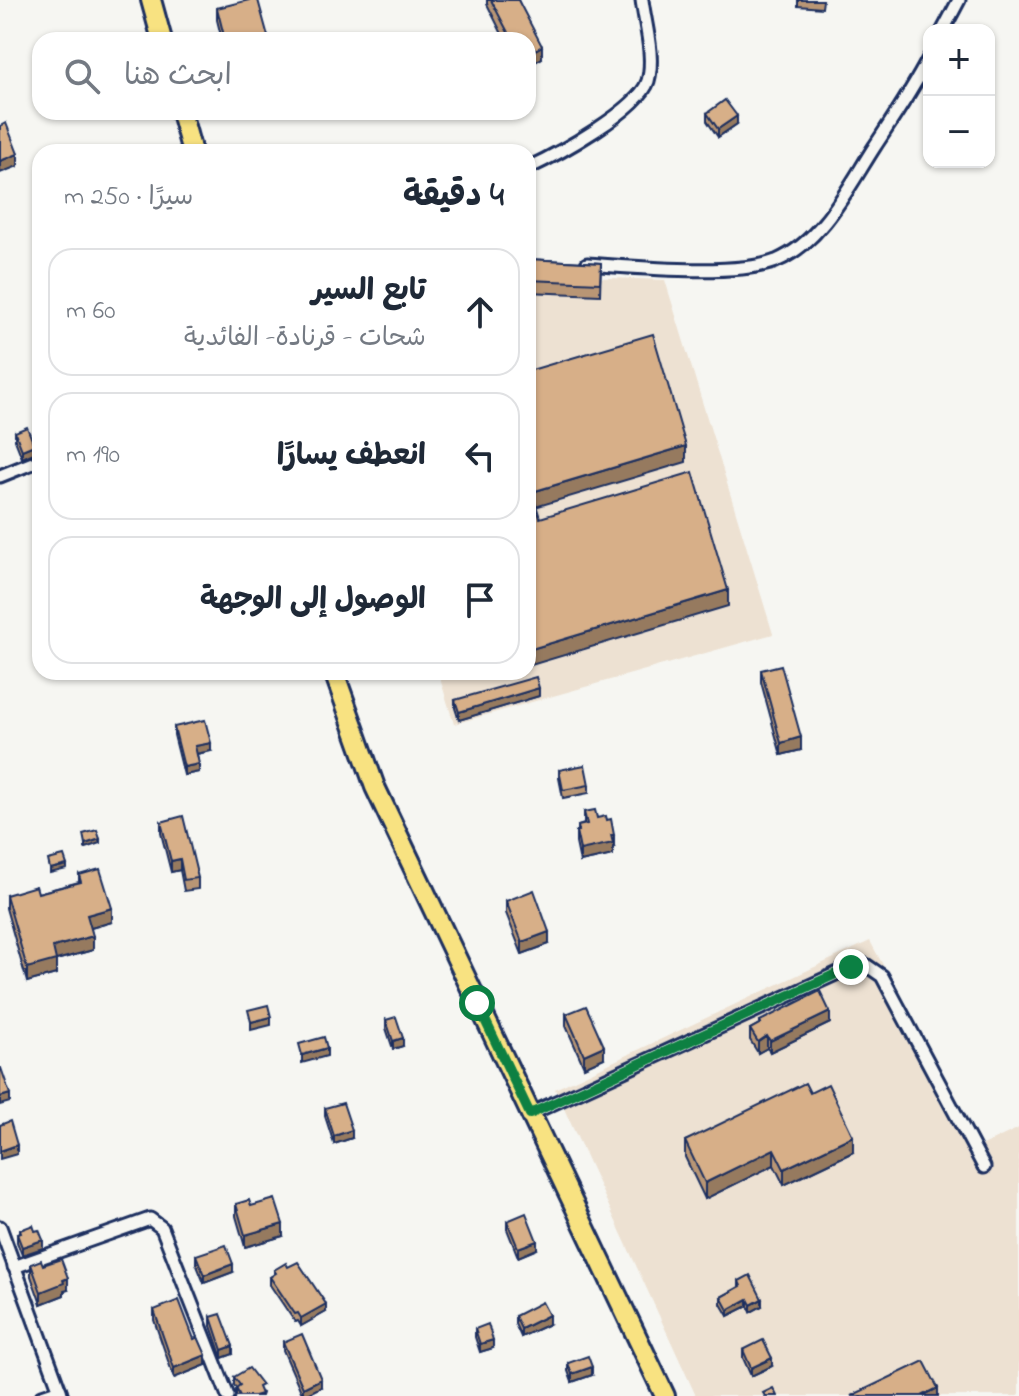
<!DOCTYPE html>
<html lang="ar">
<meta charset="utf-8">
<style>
body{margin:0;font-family:"Indie Flower","Playpen Sans Arabic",sans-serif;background:#f6f6f7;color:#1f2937;direction:rtl}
.controls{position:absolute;right:24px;top:24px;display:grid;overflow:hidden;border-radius:16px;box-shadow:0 2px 6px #0004}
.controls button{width:72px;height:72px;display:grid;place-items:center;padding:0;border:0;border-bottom:2px solid #e0e1e3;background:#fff;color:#1f2937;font:40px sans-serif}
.stop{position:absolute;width:24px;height:24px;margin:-18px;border:6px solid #0b8043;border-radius:50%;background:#fff}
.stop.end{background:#0b8043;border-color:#fff;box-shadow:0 2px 8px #0008}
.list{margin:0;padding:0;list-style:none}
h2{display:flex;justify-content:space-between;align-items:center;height:104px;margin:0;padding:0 32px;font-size:34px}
h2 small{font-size:26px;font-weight:400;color:#747a83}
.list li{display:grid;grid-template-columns:52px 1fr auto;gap:24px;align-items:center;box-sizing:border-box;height:128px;margin:0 16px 16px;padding:0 16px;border:2px solid #e0e1e3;border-radius:24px}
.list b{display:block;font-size:30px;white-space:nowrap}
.list p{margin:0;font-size:26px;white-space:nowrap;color:#747a83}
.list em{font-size:26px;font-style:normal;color:#747a83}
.icon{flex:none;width:44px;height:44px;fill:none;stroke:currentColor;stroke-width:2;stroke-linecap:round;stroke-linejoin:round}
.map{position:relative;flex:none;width:1019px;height:1396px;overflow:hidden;direction:ltr}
.search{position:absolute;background:#fff;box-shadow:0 2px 6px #0004;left:32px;top:32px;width:504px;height:88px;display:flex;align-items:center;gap:20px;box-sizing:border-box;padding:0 28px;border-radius:24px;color:#747a83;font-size:30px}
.panel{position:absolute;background:#fff;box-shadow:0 2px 6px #0004;left:32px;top:144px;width:504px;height:536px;border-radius:24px;direction:rtl}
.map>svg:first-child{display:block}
</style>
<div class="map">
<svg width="1019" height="1396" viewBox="0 0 1019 1396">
<rect width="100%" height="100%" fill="#f6f6f2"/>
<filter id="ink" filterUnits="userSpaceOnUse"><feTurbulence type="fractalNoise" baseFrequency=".0125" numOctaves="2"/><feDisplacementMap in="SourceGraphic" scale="16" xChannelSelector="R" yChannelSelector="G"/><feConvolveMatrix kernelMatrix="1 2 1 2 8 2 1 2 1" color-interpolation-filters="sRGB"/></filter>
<g filter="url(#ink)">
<g fill="#ede1d2">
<path d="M528 275 665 280 773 634 454 724 438 672H528Z"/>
<path d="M870 941 981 1146 1019 1128V1396H696L555 1089Z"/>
</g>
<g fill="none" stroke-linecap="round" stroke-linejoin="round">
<defs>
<g id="minor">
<path d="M943 30 959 0"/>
<path d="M528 168C556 155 639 110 648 81 655 57 645 24 642 0"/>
<path d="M587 264C634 267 734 277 776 261 822 242 849 186 875 146 894 117 913 89 929 58"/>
<path d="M0 476 40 460"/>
<path d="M530 1114 851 967 866 965 882 976 984 1167"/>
<path d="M0 1227 62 1396"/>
<path d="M14 1267 150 1219 162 1228 228 1396"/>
<path d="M42 1396 60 1390"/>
</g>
<g id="primary">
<path d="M151 0 162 40"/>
<path d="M181 112 192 152"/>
<path d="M334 672 375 787 665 1396"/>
</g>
</defs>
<use href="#minor" stroke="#1b2f5e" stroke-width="17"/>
<use href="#primary" stroke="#1b2f5e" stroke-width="24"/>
<use href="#minor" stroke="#f6f6f2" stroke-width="11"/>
<use href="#primary" stroke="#f8e281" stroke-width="18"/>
</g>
<g fill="#b99675" stroke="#1b2f5e" stroke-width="2">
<path d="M487 0H518L542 58 528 66V40H505L487 4Z"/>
<path d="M798 0H823L822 8 798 6Z"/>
<path d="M217 8 269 40H222L217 20Z"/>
<path d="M707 113 737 124 718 137 707 121Z"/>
<path d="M528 259 601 263 600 295 528 292Z"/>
<path d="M15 432 34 453 22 458 15 440Z"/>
<path d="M761 670 801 750 781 755 761 682Z"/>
<path d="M539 696 459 720 455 708V700Z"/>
<path d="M174 727 211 751 197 754 199 772 184 775 174 735Z"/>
<path d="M559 770 589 785V793L563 798 559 778Z"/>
<path d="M584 812 597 818 614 847H613V855L580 862 576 843V831H578V826L584 824Z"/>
<path d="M161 822 198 878V889L184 891 180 870 171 872 161 833Z"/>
<path d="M79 875 112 922 91 928 93 950 56 960V974L27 982 6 908V895L38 893 79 882Z"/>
<path d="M506 901 549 944 522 954 506 913Z"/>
<path d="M566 1014 604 1058 584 1067 566 1026Z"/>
<path d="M386 1020 403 1046 393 1049 386 1028Z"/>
<path d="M760 1021 830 1023 770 1052 767 1048 758 1053 750 1040V1029L760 1024Z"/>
<path d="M810 1093 853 1152 784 1185 774 1165 705 1199 685 1157V1141Z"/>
<path d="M325 1108 352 1138 334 1144 325 1116Z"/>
<path d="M236 1204 251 1206 283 1236 245 1247 236 1216Z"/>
<path d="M507 1221 537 1249 518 1257 507 1229Z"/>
<path d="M20 1230 43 1248 22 1255 17 1242V1234L20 1233Z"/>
<path d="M196 1255 233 1272 204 1283 196 1263Z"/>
<path d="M31 1264 43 1265 68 1290 64 1291V1295L41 1304 31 1276Z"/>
<path d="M288 1267 326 1312 301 1326 298 1321 295 1322 270 1285V1277L274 1275V1270Z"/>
<path d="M739 1281 762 1306 751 1312 748 1306 728 1316 721 1304V1297L739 1288Z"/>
<path d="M154 1310 194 1339 206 1365 174 1378 154 1320Z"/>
<path d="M515 1316 549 1324 521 1337 515 1324Z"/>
<path d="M211 1317 233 1354 222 1358 211 1326Z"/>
<path d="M475 1329 493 1348 480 1352 475 1337Z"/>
<path d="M283 1342 321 1387 303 1396 283 1350Z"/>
<path d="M743 1350 772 1366 751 1376 743 1358Z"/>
<path d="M568 1363 592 1375 572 1382 568 1371Z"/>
<path d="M234 1377 262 1393 261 1396H236V1388L234 1385Z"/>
</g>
<g fill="#967a5f" stroke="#1b2f5e" stroke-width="2">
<path d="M542 46V58L528 66V54Z"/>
<path d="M737 116V124L718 137V129Z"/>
<path d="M18 154V166L0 173V161Z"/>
<path d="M34 445V453L22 458V450Z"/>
<path d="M686 446V462L532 508V492Z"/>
<path d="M728 590V606L528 666V650Z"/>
<path d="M539 688V696L459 720V712Z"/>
<path d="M801 737V750L781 755V743Z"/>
<path d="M211 743V751L195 754V746Z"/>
<path d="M199 764V772L184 775V767Z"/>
<path d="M611 835H614V847H613V855L580 862V850Z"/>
<path d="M100 839V843L85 848V844Z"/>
<path d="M180 859V870L171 872V861Z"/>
<path d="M67 865V869L50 873V869Z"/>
<path d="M112 908V922L87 929V915Z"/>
<path d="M549 932V944L522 954V942Z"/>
<path d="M93 936V950L56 960V974L27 982V968L53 947Z"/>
<path d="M830 1012V1023L770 1052V1041Z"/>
<path d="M271 1017V1025L251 1030V1022Z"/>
<path d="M767 1036V1048L758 1053V1042Z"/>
<path d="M403 1038V1046L393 1049V1041Z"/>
<path d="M604 1046V1058L584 1067V1055Z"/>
<path d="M327 1048V1056L302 1063V1055Z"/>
<path d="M10 1094V1102L0 1105V1097Z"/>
<path d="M352 1130V1138L334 1144V1136Z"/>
<path d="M853 1136V1152L784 1185V1169Z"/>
<path d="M17 1145V1154L0 1159V1151Z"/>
<path d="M774 1149V1165L705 1199V1183Z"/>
<path d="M283 1224V1236L245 1247V1235Z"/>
<path d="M43 1240V1248L22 1255V1247Z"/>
<path d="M537 1241V1249L518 1257V1248Z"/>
<path d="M233 1264V1272L204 1283V1275Z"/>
<path d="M68 1278V1290L64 1291V1295L41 1304V1292Z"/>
<path d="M748 1299V1306L728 1316V1310Z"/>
<path d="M762 1299V1306L751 1312V1305Z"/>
<path d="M326 1304V1312L301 1326V1318Z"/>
<path d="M549 1315V1324L521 1337V1329Z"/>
<path d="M493 1340V1348L480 1352V1344Z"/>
<path d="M233 1346V1354L222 1358V1350Z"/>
<path d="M206 1355V1365L174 1378V1368Z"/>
<path d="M772 1358V1366L751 1376V1368Z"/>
<path d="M592 1367V1375L572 1382V1374Z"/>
<path d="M321 1379V1387L303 1396V1388Z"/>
<path d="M938 1388V1396H922Z"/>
</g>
<g fill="#d7af88" stroke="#1b2f5e" stroke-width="2">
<path d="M249 0H258L269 40H225L217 8Z"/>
<path d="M491 0H518L542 46 528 54V40H512Z"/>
<path d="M725 100 737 116 718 129 707 113Z"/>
<path d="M6 123 18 154 0 161V126Z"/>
<path d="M528 259 601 263 600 283 528 280Z"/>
<path d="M653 334 686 446 532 492 540 518 693 472 728 590 528 650V371Z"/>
<path d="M27 427 34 445 22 450 15 432Z"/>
<path d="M781 665 801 737 781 743 761 670Z"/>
<path d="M536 677 539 688 459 712 455 700Z"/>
<path d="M205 720 211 743 195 746 199 764 184 767 174 727Z"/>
<path d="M585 765 589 785 563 790 559 770Z"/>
<path d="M595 810 597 818 606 816 607 820 611 819 614 835H611L613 843 580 850 576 831H579L578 826 587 824 584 812Z"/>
<path d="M183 816 198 878 184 880 180 859 171 861 161 822Z"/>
<path d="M97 830 100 839 85 844 83 834Z"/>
<path d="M64 856 67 865 50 869 48 860Z"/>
<path d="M100 869 112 908 87 915 93 936 53 947 56 960 27 968 6 895 36 886 38 893 81 882 79 875Z"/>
<path d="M534 890 549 932 522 942 506 901Z"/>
<path d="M820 991 830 1012 770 1041 767 1036 758 1042 750 1029 761 1023 760 1021Z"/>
<path d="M268 1005 271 1017 251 1022 248 1010Z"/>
<path d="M586 1006 604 1046 584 1055 566 1014Z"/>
<path d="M396 1017 403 1038 393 1041 386 1020Z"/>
<path d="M324 1037 327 1048 302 1055 299 1044Z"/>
<path d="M0 1068H1L10 1094 0 1097Z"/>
<path d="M805 1083 810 1093 828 1084 853 1136 784 1169 774 1149 705 1183 685 1141Z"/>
<path d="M343 1103 352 1130 334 1136 325 1108Z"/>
<path d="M10 1121 17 1145 0 1151V1125Z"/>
<path d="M275 1199 283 1224 245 1235 236 1204 249 1200 251 1206Z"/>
<path d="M526 1213 537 1241 518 1248 507 1221Z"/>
<path d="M33 1225 35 1231 39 1230 43 1240 22 1247 17 1234 21 1233 20 1230Z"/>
<path d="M226 1245 233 1264 204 1275 196 1255Z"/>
<path d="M61 1259 68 1278 63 1280 64 1283 41 1292 31 1264 41 1260 43 1265Z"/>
<path d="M298 1262 326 1304 301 1318 298 1313 295 1314 270 1277 276 1273 274 1270 286 1263 288 1267Z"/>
<path d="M750 1275 762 1299 751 1305 748 1299 728 1310 721 1297 741 1286 739 1281Z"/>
<path d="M179 1300 194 1339 198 1337 206 1355 174 1368 154 1310Z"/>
<path d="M542 1302 549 1315 521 1329 515 1316Z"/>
<path d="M221 1314 233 1346 222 1350 211 1317Z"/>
<path d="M488 1324 493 1340 480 1344 475 1329Z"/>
<path d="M302 1334 321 1379 303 1388 283 1342Z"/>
<path d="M763 1340 772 1358 751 1368 743 1350Z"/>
<path d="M588 1356 592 1367 572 1374 568 1363Z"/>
<path d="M924 1361 938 1388 922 1396H851Z"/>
<path d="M249 1368 262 1385 258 1387 261 1394 254 1396H240L236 1388 240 1385 234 1377Z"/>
<path d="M773 1388 777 1396H765L763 1393Z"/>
</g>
</g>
<g fill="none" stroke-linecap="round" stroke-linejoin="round" filter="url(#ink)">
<path stroke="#0b8043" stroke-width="10" d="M477 1003 530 1114 851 967"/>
</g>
</svg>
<div class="controls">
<button>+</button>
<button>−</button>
</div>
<div class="stop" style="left:477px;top:1003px"></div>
<div class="stop end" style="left:851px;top:967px"></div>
<div class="search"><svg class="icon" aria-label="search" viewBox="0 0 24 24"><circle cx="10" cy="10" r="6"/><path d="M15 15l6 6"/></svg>ابحث هنا</div>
<section class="panel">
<h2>4 دقيقة<small>سيرًا · 250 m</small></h2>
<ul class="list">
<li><svg class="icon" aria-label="ahead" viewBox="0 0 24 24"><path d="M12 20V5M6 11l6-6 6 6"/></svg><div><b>تابع السير</b><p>شحات - قرنادة- الفائدية</p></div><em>60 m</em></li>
<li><svg class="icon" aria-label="left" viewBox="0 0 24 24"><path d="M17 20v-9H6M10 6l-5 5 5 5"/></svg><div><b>انعطف يسارًا</b></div><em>190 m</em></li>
<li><svg class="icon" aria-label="arrive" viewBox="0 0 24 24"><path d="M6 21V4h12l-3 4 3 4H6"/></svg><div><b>الوصول إلى الوجهة</b></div></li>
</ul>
</section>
</div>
